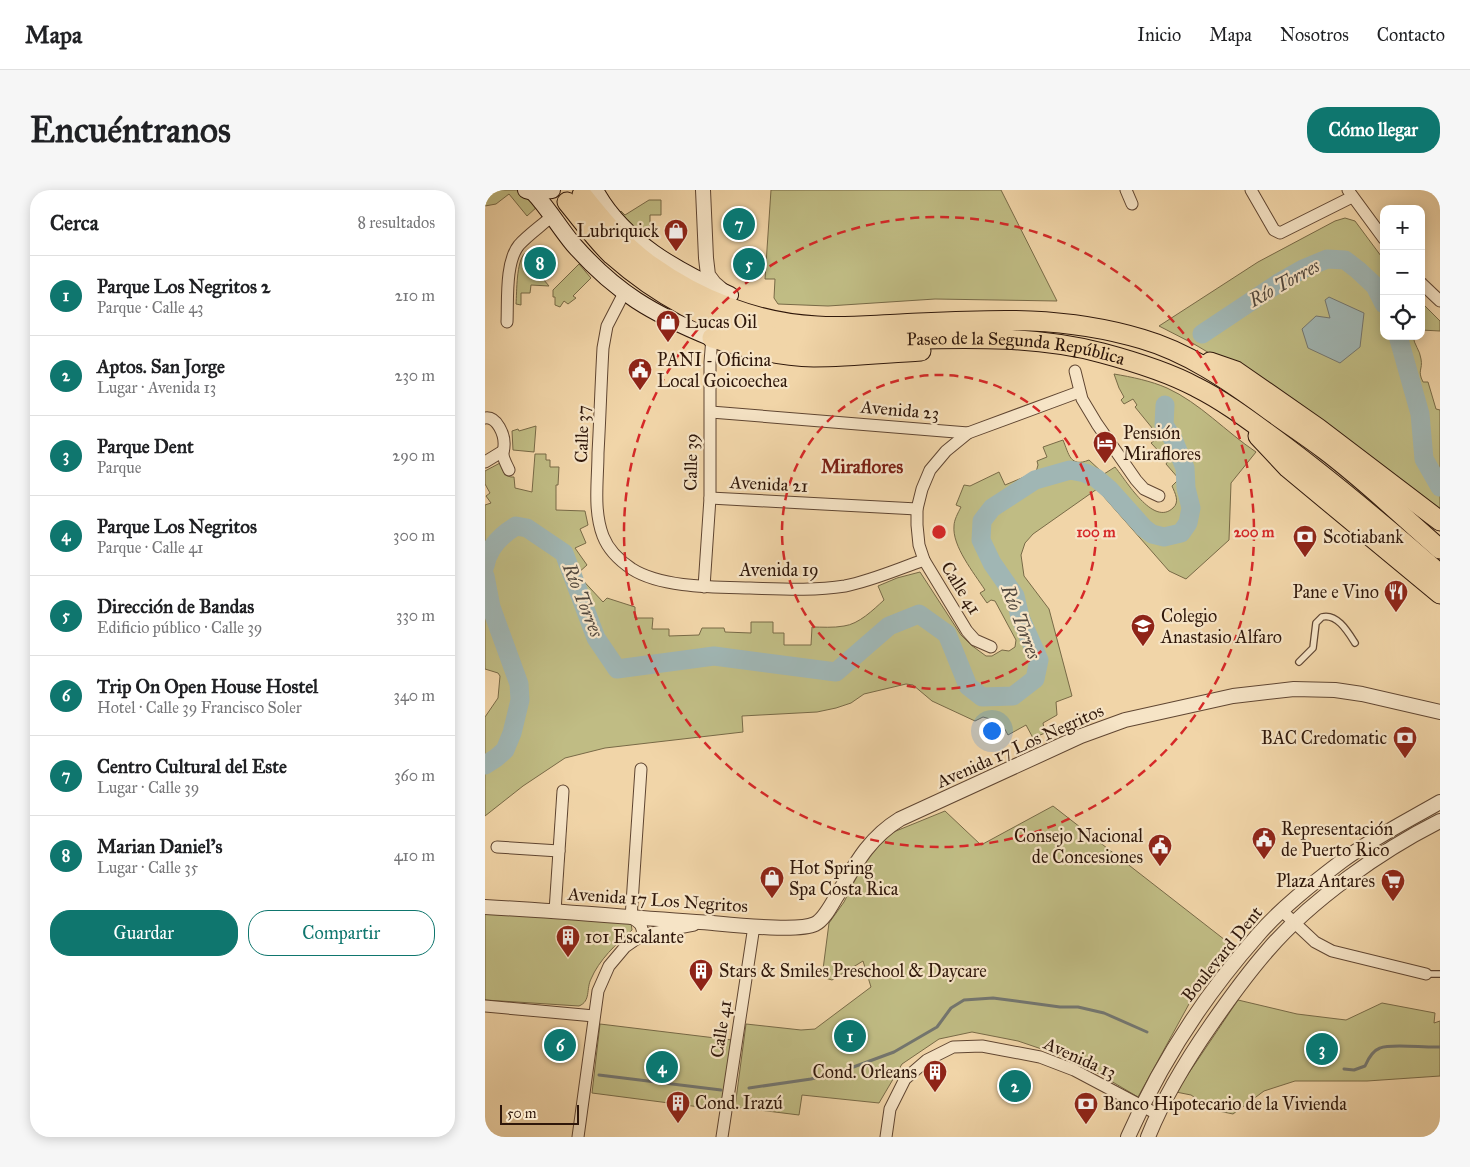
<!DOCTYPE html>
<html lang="es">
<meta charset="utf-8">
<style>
body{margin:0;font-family:"IM FELL Great Primer",serif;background:#f6f6f6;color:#202124}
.controls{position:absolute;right:15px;top:15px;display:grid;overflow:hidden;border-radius:10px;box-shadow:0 2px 12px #0003}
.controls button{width:45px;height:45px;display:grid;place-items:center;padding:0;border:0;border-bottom:1px solid #e0e0e0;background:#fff;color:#202124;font:25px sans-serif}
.scale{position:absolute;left:15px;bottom:12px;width:79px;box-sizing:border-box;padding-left:5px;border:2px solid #2f170a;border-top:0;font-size:14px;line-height:18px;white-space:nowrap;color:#2f170a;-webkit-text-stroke:4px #f6e4c6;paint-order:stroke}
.you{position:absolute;left:506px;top:540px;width:18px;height:18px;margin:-12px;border:4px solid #fff;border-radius:50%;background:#1a73e8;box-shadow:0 0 0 8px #1a73e833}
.badge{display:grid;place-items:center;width:32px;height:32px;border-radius:50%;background:#0f766e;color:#fff;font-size:16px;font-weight:700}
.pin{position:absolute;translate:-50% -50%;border:2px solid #fff;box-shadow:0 1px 5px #0006}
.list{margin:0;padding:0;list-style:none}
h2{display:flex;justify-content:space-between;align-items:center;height:65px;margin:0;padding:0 20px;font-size:21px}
h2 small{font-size:16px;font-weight:400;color:#757577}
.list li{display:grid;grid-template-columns:32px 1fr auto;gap:15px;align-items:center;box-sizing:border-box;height:80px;padding:0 20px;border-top:1px solid #e0e0e0}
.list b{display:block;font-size:19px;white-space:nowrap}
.list p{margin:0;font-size:16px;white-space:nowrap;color:#757577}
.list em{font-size:16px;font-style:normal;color:#757577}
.actions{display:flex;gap:10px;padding:15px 20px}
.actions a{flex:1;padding:11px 0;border:1px solid #0f766e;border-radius:20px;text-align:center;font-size:18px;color:#0f766e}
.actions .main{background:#0f766e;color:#fff}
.icon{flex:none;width:28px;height:28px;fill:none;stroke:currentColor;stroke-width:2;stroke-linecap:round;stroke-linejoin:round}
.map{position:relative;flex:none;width:955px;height:947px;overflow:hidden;border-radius:20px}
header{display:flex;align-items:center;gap:30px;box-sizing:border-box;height:70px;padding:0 25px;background:#fff;border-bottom:1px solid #e0e0e0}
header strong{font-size:24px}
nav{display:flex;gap:28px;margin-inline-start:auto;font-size:18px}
.intro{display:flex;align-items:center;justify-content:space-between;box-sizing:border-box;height:120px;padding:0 30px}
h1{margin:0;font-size:35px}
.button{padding:12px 22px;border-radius:20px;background:#0f766e;color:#fff;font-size:18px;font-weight:700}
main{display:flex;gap:30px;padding:0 30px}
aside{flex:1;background:#fff;border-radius:20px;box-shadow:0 2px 12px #0003}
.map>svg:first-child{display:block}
</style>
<header>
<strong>Mapa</strong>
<nav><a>Inicio</a><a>Mapa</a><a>Nosotros</a><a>Contacto</a></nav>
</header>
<div class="intro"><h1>Encuéntranos</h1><a class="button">Cómo llegar</a></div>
<main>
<aside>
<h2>Cerca<small>8 resultados</small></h2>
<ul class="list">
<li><span class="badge">1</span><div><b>Parque Los Negritos 2</b><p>Parque · Calle 43</p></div><em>210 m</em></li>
<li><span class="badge">2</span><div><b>Aptos. San Jorge</b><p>Lugar · Avenida 13</p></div><em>230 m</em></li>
<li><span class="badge">3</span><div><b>Parque Dent</b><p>Parque</p></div><em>290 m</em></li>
<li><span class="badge">4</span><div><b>Parque Los Negritos</b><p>Parque · Calle 41</p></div><em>300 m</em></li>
<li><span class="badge">5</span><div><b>Dirección de Bandas</b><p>Edificio público · Calle 39</p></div><em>330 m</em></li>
<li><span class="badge">6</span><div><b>Trip On Open House Hostel</b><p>Hotel · Calle 39 Francisco Soler</p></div><em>340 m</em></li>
<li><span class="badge">7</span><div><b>Centro Cultural del Este</b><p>Lugar · Calle 39</p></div><em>360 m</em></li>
<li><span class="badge">8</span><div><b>Marian Daniel's</b><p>Lugar · Calle 35</p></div><em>410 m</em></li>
</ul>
<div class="actions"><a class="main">Guardar</a><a>Compartir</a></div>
</aside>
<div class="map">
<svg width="955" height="947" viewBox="0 0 955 947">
<rect width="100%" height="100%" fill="#f1d5a8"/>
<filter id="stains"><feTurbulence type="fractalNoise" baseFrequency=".004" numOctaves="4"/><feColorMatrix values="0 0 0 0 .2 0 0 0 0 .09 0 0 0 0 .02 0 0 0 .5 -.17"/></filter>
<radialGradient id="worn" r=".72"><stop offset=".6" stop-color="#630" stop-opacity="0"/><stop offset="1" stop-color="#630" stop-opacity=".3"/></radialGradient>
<g fill="#c0bc84" stroke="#786a47">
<path d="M0 0H38L53 16 42 26 24 4 11 14 0 16Z"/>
<path d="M286 0H516L572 111 450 109 343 116 293 114 289 108 290 89H280Z"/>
<path d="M164 10H176V25H165V50L132 25 136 21 140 25Z"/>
<path d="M860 28 870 31 899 70V146H928C929 155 935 160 936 169 938 180 932 180 938 192H943L951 219 955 220V326L904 280 822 221 709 154 674 136 773 72 850 31Z"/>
<path d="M40 63 53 83 64 96 46 95 45 103H36V115L31 114C32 101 31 72 40 63Z"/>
<path d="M94 74 106 88 88 106 91 108 83 114 79 111 75 117 70 115V107H68V100Z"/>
<path d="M936 112 955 131V141L936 140Z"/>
<path d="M629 184C647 187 666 191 682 198 715 213 741 242 771 262L746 293 744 350 701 389 684 381 612 299 548 344 540 353 536 365 539 386 564 419 587 506 571 512 572 525 558 533 560 543 548 548 541 535 523 545 516 532 498 527 490 531 447 511 428 495 421 494 379 504 366 513 351 518 332 522 257 526 258 542 120 558 80 568 38 596 0 626V527L13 508 15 486 13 483 0 479V315L6 313 1 306 5 303 0 294V281L15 273C18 280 20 288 29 287L30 298 47 302 50 264H61V270H65V277H74L73 295H71V320L100 321 103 335 95 339 101 353 90 358 102 375 92 384 118 412 122 408 150 417V428H168L167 439H184V446L214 445 217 438H239L240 442 266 443V432H288V443H299V455H326L327 437C337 437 348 438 359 436 374 434 388 420 399 410L393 396 412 388 435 382 476 445 486 455 501 466H507L517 460 524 461 530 457 531 450 510 411 506 410 502 413 495 403 500 400C489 383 467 356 469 336 469 330 473 323 476 317L471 315 479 295 485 296 514 282 520 295 551 282 553 275 552 271 562 267 558 257 578 250C584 264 585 278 604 270L619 284 630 277C641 290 668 337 688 318 695 312 690 303 687 296L694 289 681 274 683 271 666 253 673 248 672 244 650 217 652 215 648 209 639 214 636 210 639 207 634 198Z"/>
<path d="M51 236 49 262 28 260 27 241 33 239 34 241Z"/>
<path d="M568 616 749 757 720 791 704 814 653 907 592 871 533 851 487 842 454 849 417 874 394 913 317 905 314 925 250 917 261 834 316 840 330 839 386 797 378 771 347 790 337 787 344 733 359 712 375 680 391 655 399 648 411 641 460 621 496 655Z"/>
<path d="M0 722 146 733 147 740C131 754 114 770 106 789 101 799 106 811 94 816L0 810Z"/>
<path d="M753 810 812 824 861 830 897 813 950 823 949 833 955 831V886L882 891H810L779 901 748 924 729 920 706 905 691 902Z"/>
<path d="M115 834 247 850 238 920 107 903Z"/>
</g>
<path fill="#a0b6b4" stroke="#737670" d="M844 107 879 123 875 157 855 173 823 158 817 139 831 126 845 128 840 110Z"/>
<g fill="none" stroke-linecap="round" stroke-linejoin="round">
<g stroke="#737670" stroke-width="3">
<path d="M859 879 869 880 880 876C883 869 887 861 895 858 906 853 940 858 955 857"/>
<path d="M114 885 236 900"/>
<path d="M264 898 326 889 363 879 409 862 452 837 466 818 479 810 508 808 575 817H593L619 823 662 842"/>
</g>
<g stroke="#a0b6b4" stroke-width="19">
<path d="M717 144 795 92 818 79 842 69 860 70 873 80 890 96 899 114"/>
<path d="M913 146 935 224 939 269 955 297"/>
<path d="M0 376C3 358 16 345 31 336L42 338 79 363 111 448 132 479 229 466 351 482 404 436 434 424 462 444 483 496 497 507 528 506 550 489 554 470 535 427 530 406 507 373 496 350 497 331 507 318 550 290 585 280 600 283 611 288 625 300 659 338 667 344 679 347 696 343 703 333 706 318 701 298 700 278 688 249 679 235 680 215"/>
<path d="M0 386 6 417 34 494 35 510 27 543 20 560 11 568 0 575"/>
</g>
<defs>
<g id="service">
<path d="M814 472 828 458 831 433 837 427C852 423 863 442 870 453"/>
<path d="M941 784H955"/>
</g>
<g id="minor">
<path d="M641 0 647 14"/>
<path d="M766 0 789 40 795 43 867 7"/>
<path d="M863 0 899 49"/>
<path d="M936 93 955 111"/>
<path d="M139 103 122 136 118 158C116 193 115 228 113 263 113 290 108 320 118 346 123 359 135 371 147 379 177 398 231 397 265 398 297 399 328 401 360 396 386 391 413 379 439 370"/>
<path d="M22 132C23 111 20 72 34 55 43 45 56 36 67 26"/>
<path d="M590 181 597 209 612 234 651 290 659 299 674 306"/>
<path d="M226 222 483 243 594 202"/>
<path d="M0 228C12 226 20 245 19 256 19 260 18 260 18 264 18 269 22 275 24 280"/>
<path d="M483 243 461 261 445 280 437 299 432 319V335L434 355 439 370 482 441 490 450 506 457"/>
<path d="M0 272 18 261"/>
<path d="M225 308 432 319"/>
<path d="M219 397 225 308V172L227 148"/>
<path d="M156 579 146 728C154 732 159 736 157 746"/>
<path d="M12 657 74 661"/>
<path d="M70 721 78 601"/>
<path d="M797 721 830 752 847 761 941 784"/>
<path d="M0 816 109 826"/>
<path d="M93 947 113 801 124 776 140 757 150 750 162 744 209 735"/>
<path d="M237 947 269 736"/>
<path d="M401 947 405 919 420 889 442 870 468 857 497 856 555 867 589 880 672 924"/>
</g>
<g id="tertiary">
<path d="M218 0 221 68 223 85 229 93 236 99"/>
<path d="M0 717C76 721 152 728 228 733 249 735 314 742 330 734 340 729 347 713 353 704 371 673 384 648 415 629L596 546 640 530 748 506 809 499 850 500 877 504 955 522"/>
<path d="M643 947C675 874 719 806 772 746 796 718 828 693 857 671 888 648 922 631 955 612"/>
<path d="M663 947C679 907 701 871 726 835 744 809 762 784 783 760 826 710 897 660 955 631"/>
</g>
<g id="secondary">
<path d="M41 0 48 2 67 0"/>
<path d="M110 0C138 52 193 81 245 105"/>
<path d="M48 2C63 18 74 37 88 54 131 103 168 124 227 148"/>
</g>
<g id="trunk">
<path d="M97 5C117 30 138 56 165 75 214 110 272 133 332 136 360 138 388 135 415 134 500 130 574 124 657 149 702 162 743 190 780 217 800 232 820 245 840 260 880 290 917 326 955 359"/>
<path id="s1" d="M82 12C97 30 111 50 127 65 171 104 227 136 285 146 318 151 351 150 385 150 462 149 542 143 617 163 647 171 683 182 711 197 739 211 764 230 790 249 847 291 901 337 955 384"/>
<path d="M227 148C260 158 295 166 329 167 365 167 401 163 436 161"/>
<path d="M725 172 751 181 833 238 955 331"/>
<path d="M773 246 803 278 955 404"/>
</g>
</defs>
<use href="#service" stroke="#604632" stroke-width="8"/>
<use href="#minor" stroke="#604632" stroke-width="13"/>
<use href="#tertiary" stroke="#604632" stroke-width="16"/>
<use href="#secondary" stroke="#2f170a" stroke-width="18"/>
<use href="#trunk" stroke="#2f170a" stroke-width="21"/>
<use href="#service" stroke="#f6e4c6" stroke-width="5.5"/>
<use href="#minor" stroke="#f6e4c6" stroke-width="11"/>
<use href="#tertiary" stroke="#f6e4c6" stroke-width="14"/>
<use href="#secondary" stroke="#f6e4c6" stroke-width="16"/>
<use href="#trunk" stroke="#f1d5a8" stroke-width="19"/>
</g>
<g fill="none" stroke="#d62828" stroke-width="2.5" stroke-dasharray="9 6">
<circle cx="454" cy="342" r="157"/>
<circle cx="454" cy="342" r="315"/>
</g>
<defs>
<symbol id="shop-pin" viewBox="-11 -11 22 30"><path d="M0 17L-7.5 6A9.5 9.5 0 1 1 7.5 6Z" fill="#8f2418" stroke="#f6e4c6"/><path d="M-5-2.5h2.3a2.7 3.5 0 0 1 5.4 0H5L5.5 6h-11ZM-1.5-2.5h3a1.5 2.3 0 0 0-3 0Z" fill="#fff"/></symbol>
<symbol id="civic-pin" viewBox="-11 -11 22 30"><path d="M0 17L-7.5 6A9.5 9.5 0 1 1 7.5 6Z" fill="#8f2418" stroke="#f6e4c6"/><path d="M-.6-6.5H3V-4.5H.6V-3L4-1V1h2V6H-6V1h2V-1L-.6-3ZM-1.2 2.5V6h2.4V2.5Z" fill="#fff"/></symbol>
<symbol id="hotel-pin" viewBox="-11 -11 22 30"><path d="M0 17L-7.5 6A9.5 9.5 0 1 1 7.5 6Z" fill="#8f2418" stroke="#f6e4c6"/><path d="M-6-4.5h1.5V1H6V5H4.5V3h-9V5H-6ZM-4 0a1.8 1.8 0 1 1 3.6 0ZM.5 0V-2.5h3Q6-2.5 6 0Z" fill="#fff"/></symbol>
<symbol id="bank-pin" viewBox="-11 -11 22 30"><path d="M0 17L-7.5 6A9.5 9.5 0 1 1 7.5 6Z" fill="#8f2418" stroke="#f6e4c6"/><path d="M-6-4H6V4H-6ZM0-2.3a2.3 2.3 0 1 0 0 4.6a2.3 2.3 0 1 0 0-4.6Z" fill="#fff"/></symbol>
<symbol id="restaurant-pin" viewBox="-11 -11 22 30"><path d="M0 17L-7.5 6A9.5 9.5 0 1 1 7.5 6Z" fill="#8f2418" stroke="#f6e4c6"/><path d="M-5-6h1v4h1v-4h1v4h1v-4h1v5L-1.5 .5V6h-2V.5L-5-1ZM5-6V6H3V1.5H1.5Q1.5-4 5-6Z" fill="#fff"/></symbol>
<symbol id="school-pin" viewBox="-11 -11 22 30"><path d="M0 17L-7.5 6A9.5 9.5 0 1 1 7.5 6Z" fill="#8f2418" stroke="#f6e4c6"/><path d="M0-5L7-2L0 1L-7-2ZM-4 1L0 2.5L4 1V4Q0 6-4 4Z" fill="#fff"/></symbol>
<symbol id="supermarket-pin" viewBox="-11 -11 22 30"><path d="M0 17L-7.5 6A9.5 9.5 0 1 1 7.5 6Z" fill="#8f2418" stroke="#f6e4c6"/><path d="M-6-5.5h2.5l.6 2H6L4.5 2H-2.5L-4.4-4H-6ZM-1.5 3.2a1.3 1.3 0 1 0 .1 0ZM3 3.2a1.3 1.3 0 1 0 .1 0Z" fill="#fff"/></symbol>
<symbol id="building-pin" viewBox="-11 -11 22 30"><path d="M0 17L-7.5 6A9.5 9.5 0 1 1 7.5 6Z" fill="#8f2418" stroke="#f6e4c6"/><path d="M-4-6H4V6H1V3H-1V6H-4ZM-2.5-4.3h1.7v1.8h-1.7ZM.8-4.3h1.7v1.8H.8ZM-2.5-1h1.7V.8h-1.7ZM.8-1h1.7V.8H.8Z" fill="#fff"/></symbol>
</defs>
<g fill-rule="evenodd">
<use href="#shop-pin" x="177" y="27" width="28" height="38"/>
<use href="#shop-pin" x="169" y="118" width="28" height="38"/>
<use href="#civic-pin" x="141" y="166" width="28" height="38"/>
<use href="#hotel-pin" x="606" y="239" width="28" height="38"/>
<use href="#bank-pin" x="806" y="333" width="28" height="38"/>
<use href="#restaurant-pin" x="897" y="388" width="28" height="38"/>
<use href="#school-pin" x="644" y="422" width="28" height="38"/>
<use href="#bank-pin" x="906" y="534" width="28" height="38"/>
<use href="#civic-pin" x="765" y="635" width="28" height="38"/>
<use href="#civic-pin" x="661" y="642" width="28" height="38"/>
<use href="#shop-pin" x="273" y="674" width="28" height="38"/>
<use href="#supermarket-pin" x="894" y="677" width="28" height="38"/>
<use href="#building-pin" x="69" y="733" width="28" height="38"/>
<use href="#building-pin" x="202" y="767" width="28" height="38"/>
<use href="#building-pin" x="436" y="868" width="28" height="38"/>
<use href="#building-pin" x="179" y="899" width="28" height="38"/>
<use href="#bank-pin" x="587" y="900" width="28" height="38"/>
</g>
<g text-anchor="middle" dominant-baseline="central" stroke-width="4.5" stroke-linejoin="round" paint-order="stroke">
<g font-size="18" fill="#2f170a" stroke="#f6e4c6" text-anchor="start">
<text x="174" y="41" text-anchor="end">Lubriquick</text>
<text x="200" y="132">Lucas Oil</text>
<text x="172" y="170">PANI - Oficina<tspan x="172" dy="21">Local Goicoechea</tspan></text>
<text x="638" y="243">Pensión<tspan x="638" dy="21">Miraflores</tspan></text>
<text x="838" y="347">Scotiabank</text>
<text x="894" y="402" text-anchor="end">Pane e Vino</text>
<text x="676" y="426">Colegio<tspan x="676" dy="21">Anastasio Alfaro</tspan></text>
<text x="902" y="548" text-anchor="end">BAC Credomatic</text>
<text x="796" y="639">Representación<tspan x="796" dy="21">de Puerto Rico</tspan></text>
<text x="658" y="646" text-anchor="end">Consejo Nacional<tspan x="658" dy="21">de Concesiones</tspan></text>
<text x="304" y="678">Hot Spring<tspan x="304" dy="21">Spa Costa Rica</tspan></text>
<text x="890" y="691" text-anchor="end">Plaza Antares</text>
<text x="100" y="747">101 Escalante</text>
<text x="234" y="781">Stars &amp; Smiles Preschool &amp; Daycare</text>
<text x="432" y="882" text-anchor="end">Cond. Orleans</text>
<text x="210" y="913">Cond. Irazú</text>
<text x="618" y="914">Banco Hipotecario de la Vivienda</text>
</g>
<g font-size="18" fill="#2f170a" stroke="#f6e4c6">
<text stroke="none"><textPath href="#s1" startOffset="496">Paseo de la Segunda República</textPath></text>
<text transform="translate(415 220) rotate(5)">Avenida 23</text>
<text transform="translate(97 244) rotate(-88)">Calle 37</text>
<text transform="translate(206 272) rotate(-89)">Calle 39</text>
<text transform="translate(284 294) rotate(3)">Avenida 21</text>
<text x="294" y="380">Avenida 19</text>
<text transform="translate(476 398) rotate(58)">Calle 41</text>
<text transform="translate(535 556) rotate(-24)">Avenida 17 Los Negritos</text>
<text transform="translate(173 710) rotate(4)">Avenida 17 Los Negritos</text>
<text transform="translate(737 764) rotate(-51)">Boulevard Dent</text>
<text transform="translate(236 839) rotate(-81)">Calle 41</text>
<text transform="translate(595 868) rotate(24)">Avenida 13</text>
</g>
<g font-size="19" font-style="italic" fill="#51473d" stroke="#f6e4c6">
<text transform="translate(799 93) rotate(-29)">Río Torres</text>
<text transform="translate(98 410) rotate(68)">Río Torres</text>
<text transform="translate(536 432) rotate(69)">Río Torres</text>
</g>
<g font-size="19" font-weight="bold" fill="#7a1f14" stroke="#f6e4c6">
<text x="377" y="276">Miraflores</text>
</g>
</g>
<circle cx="454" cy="342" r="8" fill="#d62828" stroke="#f6e4c6" stroke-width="2.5"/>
<g font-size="15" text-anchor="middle" font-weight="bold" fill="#d62828" stroke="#f6e4c6" stroke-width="4.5" stroke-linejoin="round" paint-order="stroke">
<text x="611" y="347">100 m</text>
<text x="769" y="347">200 m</text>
</g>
<rect width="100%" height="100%" filter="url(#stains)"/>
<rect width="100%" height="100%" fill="url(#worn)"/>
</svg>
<div class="controls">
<button>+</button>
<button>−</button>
<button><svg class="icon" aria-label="locate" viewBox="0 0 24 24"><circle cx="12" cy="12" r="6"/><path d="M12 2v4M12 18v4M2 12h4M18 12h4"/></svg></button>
</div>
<div class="scale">50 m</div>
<div class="you"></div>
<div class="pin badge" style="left:365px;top:846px">1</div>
<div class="pin badge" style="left:530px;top:896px">2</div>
<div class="pin badge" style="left:837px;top:859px">3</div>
<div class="pin badge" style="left:177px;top:877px">4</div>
<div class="pin badge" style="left:264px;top:74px">5</div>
<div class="pin badge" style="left:75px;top:855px">6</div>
<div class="pin badge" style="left:254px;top:34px">7</div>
<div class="pin badge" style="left:55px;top:73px">8</div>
</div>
</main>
